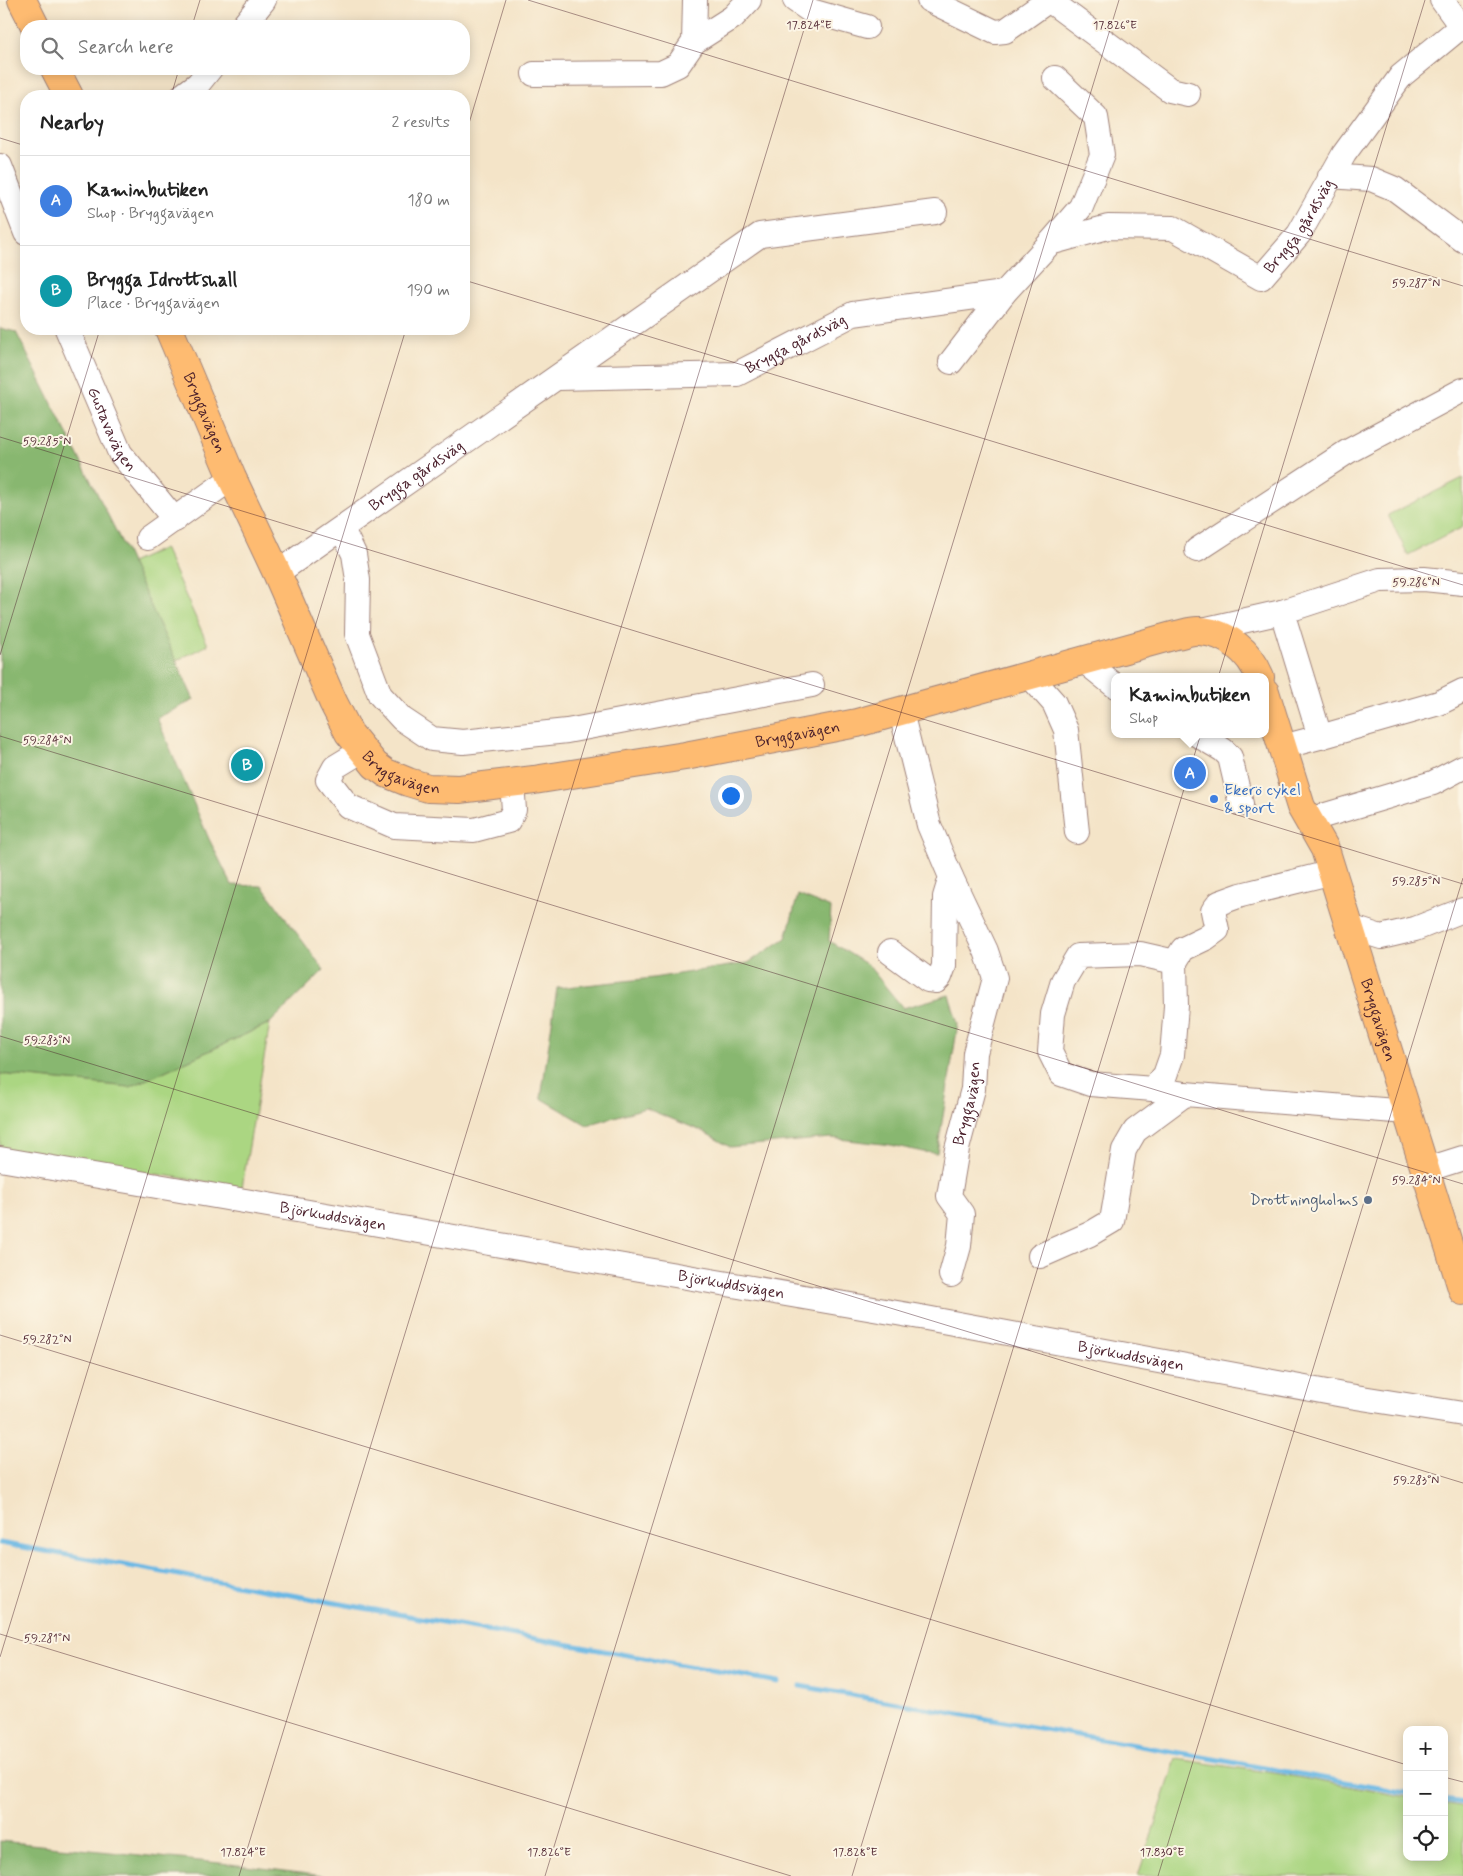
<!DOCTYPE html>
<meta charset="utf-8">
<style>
body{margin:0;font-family:Mynerve,sans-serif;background:#f6f6f6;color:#222}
.controls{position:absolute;right:15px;bottom:15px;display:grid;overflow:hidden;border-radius:10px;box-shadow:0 2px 12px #0003}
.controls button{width:45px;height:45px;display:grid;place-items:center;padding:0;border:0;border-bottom:1px solid #e0e0e0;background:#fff;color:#222;font:25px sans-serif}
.you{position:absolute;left:730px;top:795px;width:18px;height:18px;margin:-12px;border:4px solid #fff;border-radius:50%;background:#1a73e8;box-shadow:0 0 0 8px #1a73e833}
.badge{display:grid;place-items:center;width:32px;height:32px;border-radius:50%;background:#1f6fb2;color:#fff;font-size:16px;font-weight:700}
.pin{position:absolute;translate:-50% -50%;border:2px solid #fff;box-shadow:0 1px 5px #0006}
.popup{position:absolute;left:1111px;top:673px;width:158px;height:65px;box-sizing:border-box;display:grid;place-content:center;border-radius:10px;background:#fff;filter:drop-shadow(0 1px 4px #0005);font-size:16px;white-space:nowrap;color:#767676}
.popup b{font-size:19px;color:#222}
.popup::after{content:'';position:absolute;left:50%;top:100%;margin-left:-10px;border:10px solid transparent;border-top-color:#fff}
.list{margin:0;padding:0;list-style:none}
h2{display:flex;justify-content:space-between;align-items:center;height:65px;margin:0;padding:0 20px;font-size:21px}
h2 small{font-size:16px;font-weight:400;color:#767676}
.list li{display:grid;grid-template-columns:32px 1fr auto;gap:15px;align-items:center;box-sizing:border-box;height:90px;padding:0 20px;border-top:1px solid #e0e0e0}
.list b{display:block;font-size:19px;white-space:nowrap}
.list p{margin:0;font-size:16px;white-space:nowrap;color:#767676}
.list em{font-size:16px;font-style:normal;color:#767676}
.icon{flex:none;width:28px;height:28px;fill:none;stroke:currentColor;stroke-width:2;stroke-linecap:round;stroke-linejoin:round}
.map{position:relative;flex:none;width:1463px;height:1876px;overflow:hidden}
.search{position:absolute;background:#fff;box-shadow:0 2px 12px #0003;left:20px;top:20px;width:450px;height:55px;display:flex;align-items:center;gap:12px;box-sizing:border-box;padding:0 18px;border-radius:20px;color:#767676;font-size:19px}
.panel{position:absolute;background:#fff;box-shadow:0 2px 12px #0003;left:20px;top:90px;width:450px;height:245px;border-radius:20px}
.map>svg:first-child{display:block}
</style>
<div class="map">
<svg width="1463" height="1876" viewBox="0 0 1463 1876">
<rect width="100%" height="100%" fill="#fcf5e5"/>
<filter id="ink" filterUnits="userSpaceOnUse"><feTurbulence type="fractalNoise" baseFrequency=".02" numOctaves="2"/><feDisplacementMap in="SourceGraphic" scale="10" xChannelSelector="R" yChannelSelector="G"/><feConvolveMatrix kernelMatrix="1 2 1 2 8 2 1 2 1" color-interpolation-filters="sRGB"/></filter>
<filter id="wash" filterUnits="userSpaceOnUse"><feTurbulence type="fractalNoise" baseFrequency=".0096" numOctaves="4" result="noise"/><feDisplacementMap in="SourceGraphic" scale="20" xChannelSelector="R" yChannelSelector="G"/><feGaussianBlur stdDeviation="1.12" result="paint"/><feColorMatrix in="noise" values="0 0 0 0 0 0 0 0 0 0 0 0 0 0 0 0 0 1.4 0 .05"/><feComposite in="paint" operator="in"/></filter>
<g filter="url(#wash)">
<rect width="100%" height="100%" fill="#f4e4c8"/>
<g fill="#abd682" stroke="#7a7a56">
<path d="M1463 478V527L1408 555 1388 515Z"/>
<path d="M164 548 208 645 175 661 131 563Z"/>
<path d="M270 1023 242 1187 0 1151V1074L130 1087Z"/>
<path d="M1176 1759 1280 1774 1407 1797V1857H1444V1803L1463 1807V1876H1138Z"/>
</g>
<g fill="#88b770" stroke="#696b4e">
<path d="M0 328 16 332 122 543 194 700 157 718 209 839 232 885 262 886 324 970 270 1023 130 1087 0 1074Z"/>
<path d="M798 895 831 908 829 941 868 965 903 1008 949 995 958 1024 937 1153 923 1152 891 1145 831 1138 730 1147 704 1132 645 1108 587 1125 541 1098 557 988 653 978 748 963 786 938Z"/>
<path d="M0 1841 230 1864 324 1876H0Z"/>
</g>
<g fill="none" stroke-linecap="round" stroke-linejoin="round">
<g stroke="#6ab8e4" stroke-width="5">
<path d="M0 1543 778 1682"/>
<path d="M800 1686 1407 1793"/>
<path d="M1444 1800 1463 1803"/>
</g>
</g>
</g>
<g filter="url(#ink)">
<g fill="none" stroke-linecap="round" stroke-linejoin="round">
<defs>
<g id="minor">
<path d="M795 0 811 11 867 27"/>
<path d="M929 0 995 32 1005 31 1049 0"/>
<path d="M1049 0 1170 90 1188 94"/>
<path d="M1442 0 1463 29"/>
<path d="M243 26 264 0"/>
<path d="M694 42 695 0"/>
<path d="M534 74 661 73 678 65 694 42 733 17 749 0"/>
<path d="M182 96 198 84 210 69"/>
<path d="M0 166 26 233"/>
<path d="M1330 176 1371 179 1395 189 1463 240"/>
<path d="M1050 243 1081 207 1102 155 1096 117 1055 78"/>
<path id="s1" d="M67 329 120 453 175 520"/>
<path id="s2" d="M951 362 1004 293 1050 243 1108 227 1173 228 1261 278 1299 234 1344 154 1401 76 1463 25"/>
<path id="s3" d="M557 378 737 374 853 314 1004 293"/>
<path d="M342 529 354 554 358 580 357 634 380 695 402 719 432 739 463 742 567 731 812 685"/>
<path d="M148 538 232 478"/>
<path d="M1197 550 1347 452 1463 390"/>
<path id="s4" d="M277 573 760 235 935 212"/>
<path d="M1282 612 1320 737 1282 747"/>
<path d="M1198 631 1282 612 1380 580 1424 579 1463 583"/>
<path d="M1084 661 1115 686"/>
<path d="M1030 676 1054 703 1066 730 1077 832"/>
<path d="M1196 734 1223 750 1230 757 1241 804"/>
<path d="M1320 737 1439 703 1463 691"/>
<path d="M363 750 335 767 328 780 348 806 394 826 474 830 508 821 514 810 512 783"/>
<path d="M1309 820 1433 783 1463 767"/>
<path d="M1350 927 1381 937 1415 929 1463 910"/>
<path d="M890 952 928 980 936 981 940 977 944 966 945 897 951 877 929 825 901 712"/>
<path d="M1175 962 1140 954 1078 956 1063 981 1053 1014 1050 1052 1061 1074 1090 1084 1153 1089 1165 1075 1172 1055 1176 1006 1175 962 1183 949 1206 938 1217 930 1213 911 1219 903 1241 895 1333 872"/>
<path d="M1153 1089 1185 1094 1407 1112"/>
<path id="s5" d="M0 1159 926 1318 1343 1395 1463 1414"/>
<path d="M1425 1170 1463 1158"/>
<path d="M1040 1256 1090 1234 1112 1221 1124 1150 1135 1131 1185 1094"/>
<path id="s6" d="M951 1275 959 1246 962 1214 949 1196 957 1149 973 1089 975 1053 995 978 986 951 951 877"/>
</g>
<g id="major">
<path d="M22 0 35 26"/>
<path d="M55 69 69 96"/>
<path id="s7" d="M169 329 232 478 277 573 333 702 349 733 375 765 386 773 408 782 428 788 459 789 534 780 685 756 857 723 1176 635C1183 634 1192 630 1199 631 1227 632 1250 652 1260 677"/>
<path id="s8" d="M1265 692 1301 807 1325 849 1463 1291"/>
</g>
</defs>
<use href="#minor" stroke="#9f827a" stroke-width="26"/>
<use href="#major" stroke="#9f827a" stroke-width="30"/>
<use href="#minor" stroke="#fff" stroke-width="24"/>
<use href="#major" stroke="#febb71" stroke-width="28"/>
</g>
</g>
<path fill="none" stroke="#4a1f2b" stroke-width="1" stroke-opacity="0.45" d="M528 0 1463 286M192 26 200 0M171 96 179 69M0 138 26 146M464 140 506 0M464 280 1463 585M0 437 1463 884M0 655 100 329M0 736 1463 1184M0 1036 1463 1483M0 1335 1407 1765M0 1634 791 1876M0 1657 406 329M1444 1777 1463 1782M239 1876 813 0M545 1876 1119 0M852 1876 1425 0M1158 1876 1463 878"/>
<circle fill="#3f7fe0" stroke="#fcf5e5" stroke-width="2" cx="1214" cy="799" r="5"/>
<circle fill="#5c6f8a" stroke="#fcf5e5" stroke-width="2" cx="1368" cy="1200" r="5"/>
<g text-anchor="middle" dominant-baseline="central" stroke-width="4" stroke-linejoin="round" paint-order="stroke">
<g font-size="16" fill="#4a1f2b" stroke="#fcf5e5">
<text stroke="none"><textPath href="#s2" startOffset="446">Brygga gårdsväg</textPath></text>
<text stroke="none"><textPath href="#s3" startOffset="246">Brygga gårdsväg</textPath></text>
<text stroke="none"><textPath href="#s7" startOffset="91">Bryggavägen</textPath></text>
<text stroke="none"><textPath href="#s1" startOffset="110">Gustavavägen</textPath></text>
<text stroke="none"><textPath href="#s4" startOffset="170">Brygga gårdsväg</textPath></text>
<text stroke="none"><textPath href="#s7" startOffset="916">Bryggavägen</textPath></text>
<text stroke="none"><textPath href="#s7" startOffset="511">Bryggavägen</textPath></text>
<text stroke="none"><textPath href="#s8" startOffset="348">Bryggavägen</textPath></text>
<text stroke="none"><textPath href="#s6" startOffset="179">Bryggavägen</textPath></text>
<text stroke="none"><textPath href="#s5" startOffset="338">Björkuddsvägen</textPath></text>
<text stroke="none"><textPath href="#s5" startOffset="742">Björkuddsvägen</textPath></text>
<text stroke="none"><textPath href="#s5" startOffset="1148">Björkuddsvägen</textPath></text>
</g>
<g font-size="16" fill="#366cbe" stroke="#fcf5e5" text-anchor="start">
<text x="1224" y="790">Ekerö cykel<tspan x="1224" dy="18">&amp; sport</tspan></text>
</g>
<g font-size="16" fill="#4e5e75" stroke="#fcf5e5" text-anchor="end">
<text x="1358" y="1200">Drottningholms</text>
</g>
</g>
<g font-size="12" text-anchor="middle" fill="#4a1f2b" stroke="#fcf5e5" stroke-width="4" stroke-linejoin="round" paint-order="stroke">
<text x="809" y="29">17.824°E</text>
<text x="1115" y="29">17.826°E</text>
<text x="1416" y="287">59.287°N</text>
<text x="47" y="445">59.285°N</text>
<text x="1416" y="586">59.286°N</text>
<text x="47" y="744">59.284°N</text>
<text x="1416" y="885">59.285°N</text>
<text x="47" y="1044">59.283°N</text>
<text x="1416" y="1184">59.284°N</text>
<text x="47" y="1343">59.282°N</text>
<text x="1416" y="1484">59.283°N</text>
<text x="47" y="1642">59.281°N</text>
<text x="243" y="1856">17.824°E</text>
<text x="549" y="1856">17.826°E</text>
<text x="855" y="1856">17.828°E</text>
<text x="1162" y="1856">17.830°E</text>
</g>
</svg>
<div class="controls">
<button>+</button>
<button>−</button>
<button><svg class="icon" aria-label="locate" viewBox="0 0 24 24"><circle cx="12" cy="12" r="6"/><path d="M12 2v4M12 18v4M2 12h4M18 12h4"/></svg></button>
</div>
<div class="you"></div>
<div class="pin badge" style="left:1190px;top:773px;background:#3f7fe0">A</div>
<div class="popup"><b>Kaminbutiken</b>Shop</div>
<div class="pin badge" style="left:247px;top:765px;background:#0f9aa8">B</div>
<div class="search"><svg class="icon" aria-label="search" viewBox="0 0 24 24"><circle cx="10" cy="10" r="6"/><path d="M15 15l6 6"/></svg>Search here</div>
<section class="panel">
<h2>Nearby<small>2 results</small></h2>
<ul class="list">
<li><span class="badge" style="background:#3f7fe0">A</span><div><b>Kaminbutiken</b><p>Shop · Bryggavägen</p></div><em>180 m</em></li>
<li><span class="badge" style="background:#0f9aa8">B</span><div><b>Brygga Idrottshall</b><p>Place · Bryggavägen</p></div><em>190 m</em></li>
</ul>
</section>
</div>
